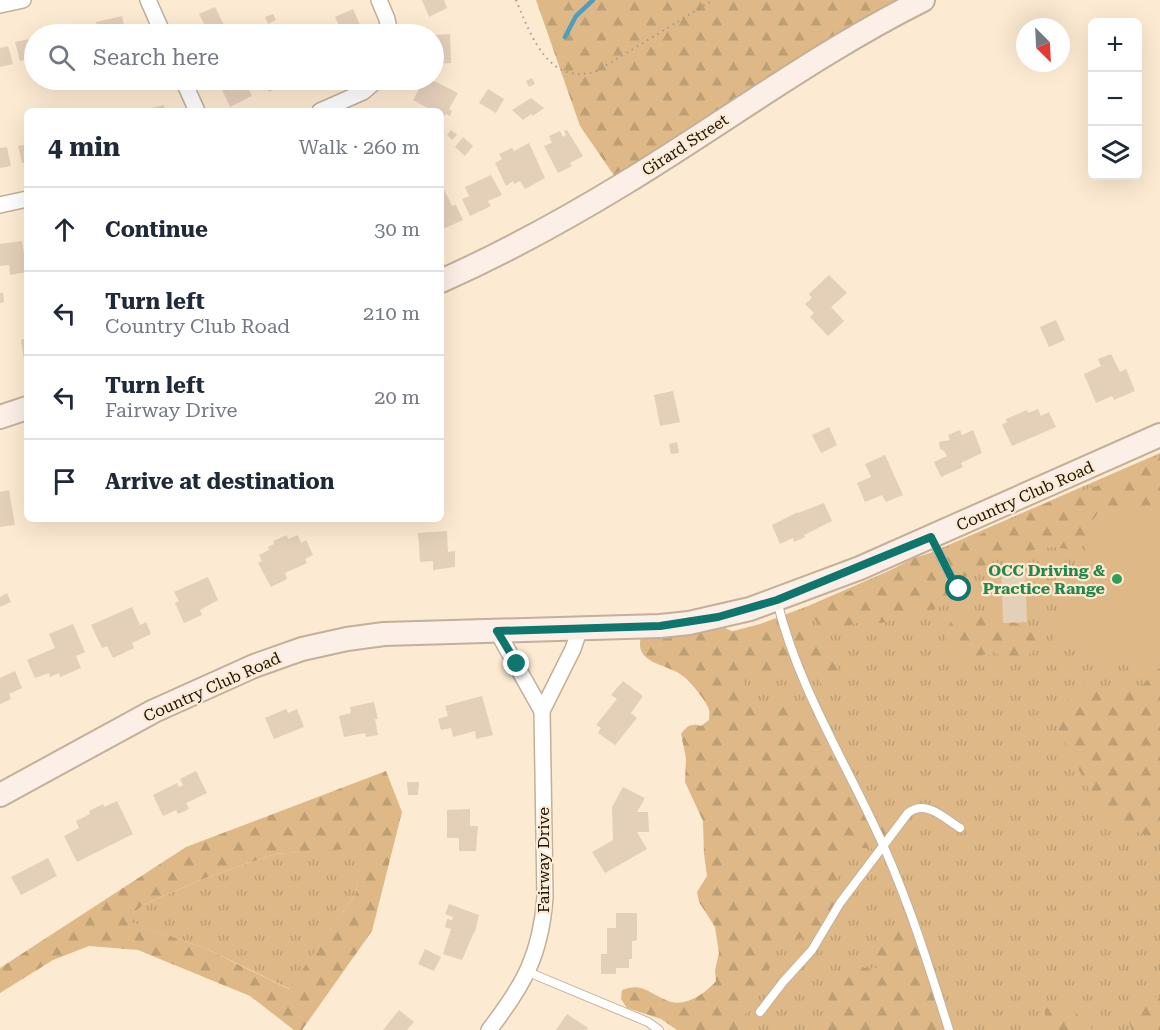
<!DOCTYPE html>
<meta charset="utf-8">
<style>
body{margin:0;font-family:"Roboto Serif",serif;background:#f6f6f7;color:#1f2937}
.controls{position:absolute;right:18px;top:18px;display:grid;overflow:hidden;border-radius:9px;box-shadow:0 6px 24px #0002}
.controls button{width:54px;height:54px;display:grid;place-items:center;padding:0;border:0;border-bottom:2px solid #e0e1e3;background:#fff;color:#1f2937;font:30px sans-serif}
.compass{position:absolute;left:1016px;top:18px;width:54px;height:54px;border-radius:50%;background:#fff;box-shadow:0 6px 24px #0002;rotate:156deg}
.stop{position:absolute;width:18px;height:18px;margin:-14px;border:4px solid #0f766e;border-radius:50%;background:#fff}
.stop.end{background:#0f766e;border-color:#fff;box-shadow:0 2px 6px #0008}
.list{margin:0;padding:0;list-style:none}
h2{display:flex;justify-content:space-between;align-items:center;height:78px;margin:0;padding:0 24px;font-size:26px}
h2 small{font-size:20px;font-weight:400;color:#747a83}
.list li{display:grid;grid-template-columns:39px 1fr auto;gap:18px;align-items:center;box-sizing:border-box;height:84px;padding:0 24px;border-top:2px solid #e0e1e3}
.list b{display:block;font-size:22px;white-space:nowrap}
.list p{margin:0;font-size:20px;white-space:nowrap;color:#747a83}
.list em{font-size:20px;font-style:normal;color:#747a83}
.icon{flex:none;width:33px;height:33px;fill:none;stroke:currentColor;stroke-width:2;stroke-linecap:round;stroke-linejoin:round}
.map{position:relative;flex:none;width:1160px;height:1030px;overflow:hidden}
.search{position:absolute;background:#fff;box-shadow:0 6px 24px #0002;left:24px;top:24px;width:420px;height:66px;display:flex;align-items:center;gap:15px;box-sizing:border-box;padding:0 21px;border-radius:33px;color:#747a83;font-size:22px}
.panel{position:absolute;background:#fff;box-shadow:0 6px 24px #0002;left:24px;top:108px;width:420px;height:414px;border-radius:9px}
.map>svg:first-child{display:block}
</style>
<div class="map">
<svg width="1160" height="1030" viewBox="0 0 1160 1030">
<defs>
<pattern id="grass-tufts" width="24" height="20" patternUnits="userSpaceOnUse" patternTransform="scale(1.5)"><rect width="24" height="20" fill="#deb987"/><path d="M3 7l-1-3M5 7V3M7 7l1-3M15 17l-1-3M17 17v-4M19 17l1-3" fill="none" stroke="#be9e73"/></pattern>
<pattern id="forest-firs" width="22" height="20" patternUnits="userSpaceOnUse" patternTransform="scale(1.5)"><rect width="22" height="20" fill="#deb987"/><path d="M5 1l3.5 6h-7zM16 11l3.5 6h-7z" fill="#be9e73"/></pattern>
</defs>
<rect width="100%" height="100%" fill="#fdead2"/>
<g fill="url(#grass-tufts)">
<path d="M1160 453V1030H700L772 930 718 635 760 624 808 606Z"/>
<path d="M362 847 356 893 290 989 207 949 124 920 143 905 203 879 275 854Z"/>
</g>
<g fill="url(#forest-firs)" fill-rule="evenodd">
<path d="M536 0H900L871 15 615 177 580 126Z"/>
<path d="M1160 455V503L1138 511 1104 510 1098 513 1092 521 1086 541 1080 547 1069 549 1049 547 999 557 962 579 950 600 944 605 933 610 920 611 881 623H856L833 631 822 628 812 616 817 605 823 601 854 589 914 558 960 544 1053 500 1100 485 1124 474Z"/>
<path d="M983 611C993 614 1025 625 1031 632 1046 647 1026 661 1010 659 1004 658 998 654 992 652 983 655 969 661 960 657 942 649 942 623 959 615 966 612 976 612 983 611Z"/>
<path d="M719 625C726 628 734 633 741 634 756 636 772 629 787 627 824 623 847 651 836 686L831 690 825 689 802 657 796 655 791 660 792 667C782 675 766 678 754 674 748 672 745 670 739 670L740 675 757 708 791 699 802 704 818 725 824 745 858 797 869 811 889 829 891 842 883 850C872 849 852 844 844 855 832 872 846 904 829 926 819 940 796 936 782 944 773 949 771 967 767 976 758 994 743 1009 742 1030H677L661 1019 627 1008 621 999 622 990C642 982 649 993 666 1000 683 1009 705 994 716 981L715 970 719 953 715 927 699 902 697 892 707 876 704 854 703 821 685 782 686 758 681 734C687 726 691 723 701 726L709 720C709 717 710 714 709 710 708 703 690 681 683 676 666 663 631 664 642 634Z"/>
<path d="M1160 660V838C1093 827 1087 778 1057 728 1058 708 1070 695 1086 684 1105 688 1133 698 1147 681 1153 674 1153 666 1160 660Z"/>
<path d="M386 771 402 812 372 931 302 1030H294L250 996 138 950 89 946 53 960 0 993V968L186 847ZM361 848 356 893 289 989 207 949 125 920 143 905 203 879 275 854Z"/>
<path d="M897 925C906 927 916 928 923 935 942 952 942 1006 946 1030H814C819 1021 824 1013 827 1004 833 989 830 968 851 966 861 964 868 972 879 967L875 950 877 933 883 928Z"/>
<path d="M1152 997H1160V1028L1158 1030H1132C1122 1008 1132 1003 1152 997Z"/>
<path d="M1064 1001 1093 1030H1045V1010L1051 1003Z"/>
</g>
<path fill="#deb987" d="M1160 504V669L1052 645 1098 513Z"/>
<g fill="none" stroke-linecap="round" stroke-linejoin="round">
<path stroke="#4f9ebe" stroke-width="4.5" d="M565 37 576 16 593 0"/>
</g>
<g fill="#e4cfb9">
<path d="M422 0H444L447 8 429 17Z"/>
<path d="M215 7 227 31 220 34H209L199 14Z"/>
<path d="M353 9 364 34H343L335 17Z"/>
<path d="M273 14 276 20 268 24 265 17Z"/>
<path d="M122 16 126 34H99L96 22Z"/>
<path d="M85 26 88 34H54Z"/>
<path d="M450 34 451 63 434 64V35Z"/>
<path d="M34 38V57L20 61 15 42Z"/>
<path d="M8 46 13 64 0 67V48Z"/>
<path d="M532 78 535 84 529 87 526 81Z"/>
<path d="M245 80 252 96 230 107 222 90Z"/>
<path d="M263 80H292L293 82 269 92Z"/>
<path d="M424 80H432L458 93 449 109 452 111 450 116 446 114 444 117 441 116V111H433L413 100Z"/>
<path d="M111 81 113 87 108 89 106 83Z"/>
<path d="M488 89 504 99 496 113 479 103Z"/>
<path d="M531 98 544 108 533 116 531 114 523 120 512 110Z"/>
<path d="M164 105 165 111H143V110Z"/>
<path d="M451 130 457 135 452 140 447 135Z"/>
<path d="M567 130 583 156 570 163 572 166 558 173 544 146 552 143 549 136 560 131 563 137 566 135 564 131Z"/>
<path d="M463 137 473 146 465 156 455 147Z"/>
<path d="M529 143 545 178 525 189 520 181 514 184 513 181 506 186 495 163 502 159 499 154 512 148 514 151Z"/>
<path d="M27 144V162L22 163 18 146Z"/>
<path d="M7 147 11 166 0 168V148Z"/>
<path d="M491 175 502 195 488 201 491 206 470 216 462 199 469 196 465 187Z"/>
<path d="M443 187 452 206 456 205 463 220 443 229 441 188Z"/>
<path d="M22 241 27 272 10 275 9 265 0 266V244Z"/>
<path d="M829 275 847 293 831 307 844 321 828 336 810 317 814 313 805 304 812 298 809 294Z"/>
<path d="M0 293H3L4 302 0 303Z"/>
<path d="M1056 320 1065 340 1049 347 1040 327Z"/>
<path d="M27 338V358L24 359 21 340Z"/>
<path d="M1111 354 1120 372 1126 369 1135 391 1114 400 1112 396 1096 403 1084 374 1101 366 1098 359Z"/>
<path d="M673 391 680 422 660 426 654 395Z"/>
<path d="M1038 409 1041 416 1049 412 1056 427 1012 446 1002 425 1007 422 1006 419 1027 410 1028 413Z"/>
<path d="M829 427 837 445 821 453 812 435Z"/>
<path d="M960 430 962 435 973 430 982 453 961 463 963 467 941 477 934 462 947 456 944 451 940 449 939 442 950 440 948 435Z"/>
<path d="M677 442 679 453 671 454 669 444Z"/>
<path d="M885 455 903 495 886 502 882 495 865 502 857 483 871 477 865 464Z"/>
<path d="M9 490 15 525 0 527V492Z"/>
<path d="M824 503 832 521 804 535 805 537 794 542 793 538 780 544 772 525 798 512V513Z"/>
<path d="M447 531 448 552 455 551V567L433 570V561L420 562 418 533Z"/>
<path d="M287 535 288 539 298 535 301 543 306 540 313 555 305 559 307 563 285 573 287 579 271 587 258 563 262 561 259 555 269 550 268 547 274 544 273 541Z"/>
<path d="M1001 568H1025L1027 622 1003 623Z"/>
<path d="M208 577 218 600 200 610 202 615 184 623 175 603 179 601 174 592Z"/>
<path d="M7 593 11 602 0 607V597Z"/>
<path d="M132 607 140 625 146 622 151 634 132 643 134 648 113 658 107 646 102 648 91 625Z"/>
<path d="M73 624 85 652 76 656 81 668 60 677 59 673 50 677 49 673 35 678 27 660 55 648 49 634Z"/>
<path d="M15 671 22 688 9 694 11 699 0 704V678Z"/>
<path d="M623 681 643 696 631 713 637 718 615 745 598 733 601 728 596 725 617 699 611 695Z"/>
<path d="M482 696 493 735 476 739 475 731 453 737 451 728 441 730 438 719 448 716 445 706Z"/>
<path d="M374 702 378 719H375L378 735 366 737 365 733 344 737 339 716 351 713 350 707Z"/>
<path d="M286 709 288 713 297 709 304 727 274 739 265 718Z"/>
<path d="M196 771 207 793 186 803 189 809 178 814 176 810 163 816 153 795 177 783 179 787 183 785 180 779Z"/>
<path d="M407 782H419L418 795H408Z"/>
<path d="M623 787 645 798 637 812H648L649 832H637L647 849 605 873 592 852 613 840 612 807Z"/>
<path d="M117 801 133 834 77 862 64 836 79 828 76 821 90 814 89 811 103 804 104 807Z"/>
<path d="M470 809V826H478L476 851H459V838H447V810Z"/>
<path d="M48 858 57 876 21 895 11 877Z"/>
<path d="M449 904 479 915 475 932H474L462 960 443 954 451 929 445 927 447 919 452 920 453 917 445 914Z"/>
<path d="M616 913H637V940L632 941V959H629V968H616V974H601V954H607V928H616Z"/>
<path d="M425 949 441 957 434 971 418 964Z"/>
<path d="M399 1010 414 1022 407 1030H383Z"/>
<path d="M567 1014 588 1028 586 1030H556Z"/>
</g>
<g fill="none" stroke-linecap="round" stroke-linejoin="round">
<defs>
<g id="lane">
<path d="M931 538 952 579 959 589"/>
<path d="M777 601C796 679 836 746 870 817 904 886 926 957 949 1030"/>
<path d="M528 972 648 1022 659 1030"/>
<path d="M760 1012 783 982 812 950 840 903 908 813C926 799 944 818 960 828"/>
</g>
<g id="street">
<path d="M148 0 163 34"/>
<path d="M379 0 387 19 390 34"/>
<path d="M0 5 23 0"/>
<path d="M183 80 197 111"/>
<path d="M320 111 363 92 377 80"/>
<path d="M0 205 27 199"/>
<path d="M497 631 542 711"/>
<path d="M489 1030C524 985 541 954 545 897L542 711 573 649 580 628"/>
</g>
<g id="secondary">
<path d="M441 281C504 253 566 219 625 183 725 122 819 52 923 0"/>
<path d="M0 417 27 408"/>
<path d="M0 795 154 711 254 666 302 649 347 639 384 634 660 626 689 623 750 609 860 568 1160 435"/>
</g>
</defs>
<use href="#lane" stroke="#c2b099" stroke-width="10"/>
<use href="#street" stroke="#c2b099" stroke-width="18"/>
<use href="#secondary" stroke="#c2b099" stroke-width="26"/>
<path stroke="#a89a88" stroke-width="2" stroke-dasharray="1.5 4.5" stroke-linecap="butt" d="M516 0C531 36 549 87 597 71L713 0"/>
<use href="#lane" stroke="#fff" stroke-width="8"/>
<use href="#street" stroke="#fff" stroke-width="15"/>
<use href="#secondary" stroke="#fcefe7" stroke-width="22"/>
</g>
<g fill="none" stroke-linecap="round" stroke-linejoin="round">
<path stroke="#0f766e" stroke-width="8" d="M517 664 497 631 660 626 718 617 777 600 931 537 952 579 959 589"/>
</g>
<circle fill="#2e9e5b" stroke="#fdead2" stroke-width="2" cx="1117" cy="579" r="6"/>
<g text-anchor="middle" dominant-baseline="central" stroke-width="4.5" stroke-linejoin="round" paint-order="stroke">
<g font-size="16" fill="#1a140b" stroke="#fdead2">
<text transform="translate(685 145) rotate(-33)">Girard Street</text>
<text transform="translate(1025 496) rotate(-24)">Country Club Road</text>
<text transform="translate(212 687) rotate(-24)">Country Club Road</text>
<text transform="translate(543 860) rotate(-90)">Fairway Drive</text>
</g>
<g font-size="16" font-weight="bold" fill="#27864d" stroke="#fdead2" text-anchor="end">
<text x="1105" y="570">OCC Driving &amp;<tspan x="1105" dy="18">Practice Range</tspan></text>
</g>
</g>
</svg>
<div class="controls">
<button>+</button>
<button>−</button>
<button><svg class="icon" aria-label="layers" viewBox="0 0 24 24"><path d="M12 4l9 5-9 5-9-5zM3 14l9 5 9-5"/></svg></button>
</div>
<svg class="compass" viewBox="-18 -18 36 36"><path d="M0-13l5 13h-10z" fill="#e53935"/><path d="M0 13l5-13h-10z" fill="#747a83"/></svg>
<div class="stop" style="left:959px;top:589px"></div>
<div class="stop end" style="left:517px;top:664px"></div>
<div class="search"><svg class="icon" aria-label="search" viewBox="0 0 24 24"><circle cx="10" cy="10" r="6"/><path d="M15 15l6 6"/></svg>Search here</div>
<section class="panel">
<h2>4 min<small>Walk · 260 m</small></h2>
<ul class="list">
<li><svg class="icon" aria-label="ahead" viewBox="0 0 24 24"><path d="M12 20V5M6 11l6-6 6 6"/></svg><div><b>Continue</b></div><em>30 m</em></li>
<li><svg class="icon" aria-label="left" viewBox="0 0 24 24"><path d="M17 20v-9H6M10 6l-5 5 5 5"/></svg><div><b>Turn left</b><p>Country Club Road</p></div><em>210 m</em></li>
<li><svg class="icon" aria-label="left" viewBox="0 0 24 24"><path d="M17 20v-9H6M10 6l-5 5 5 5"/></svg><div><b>Turn left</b><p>Fairway Drive</p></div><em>20 m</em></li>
<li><svg class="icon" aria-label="arrive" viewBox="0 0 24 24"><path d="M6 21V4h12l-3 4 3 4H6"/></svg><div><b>Arrive at destination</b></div></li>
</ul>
</section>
</div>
